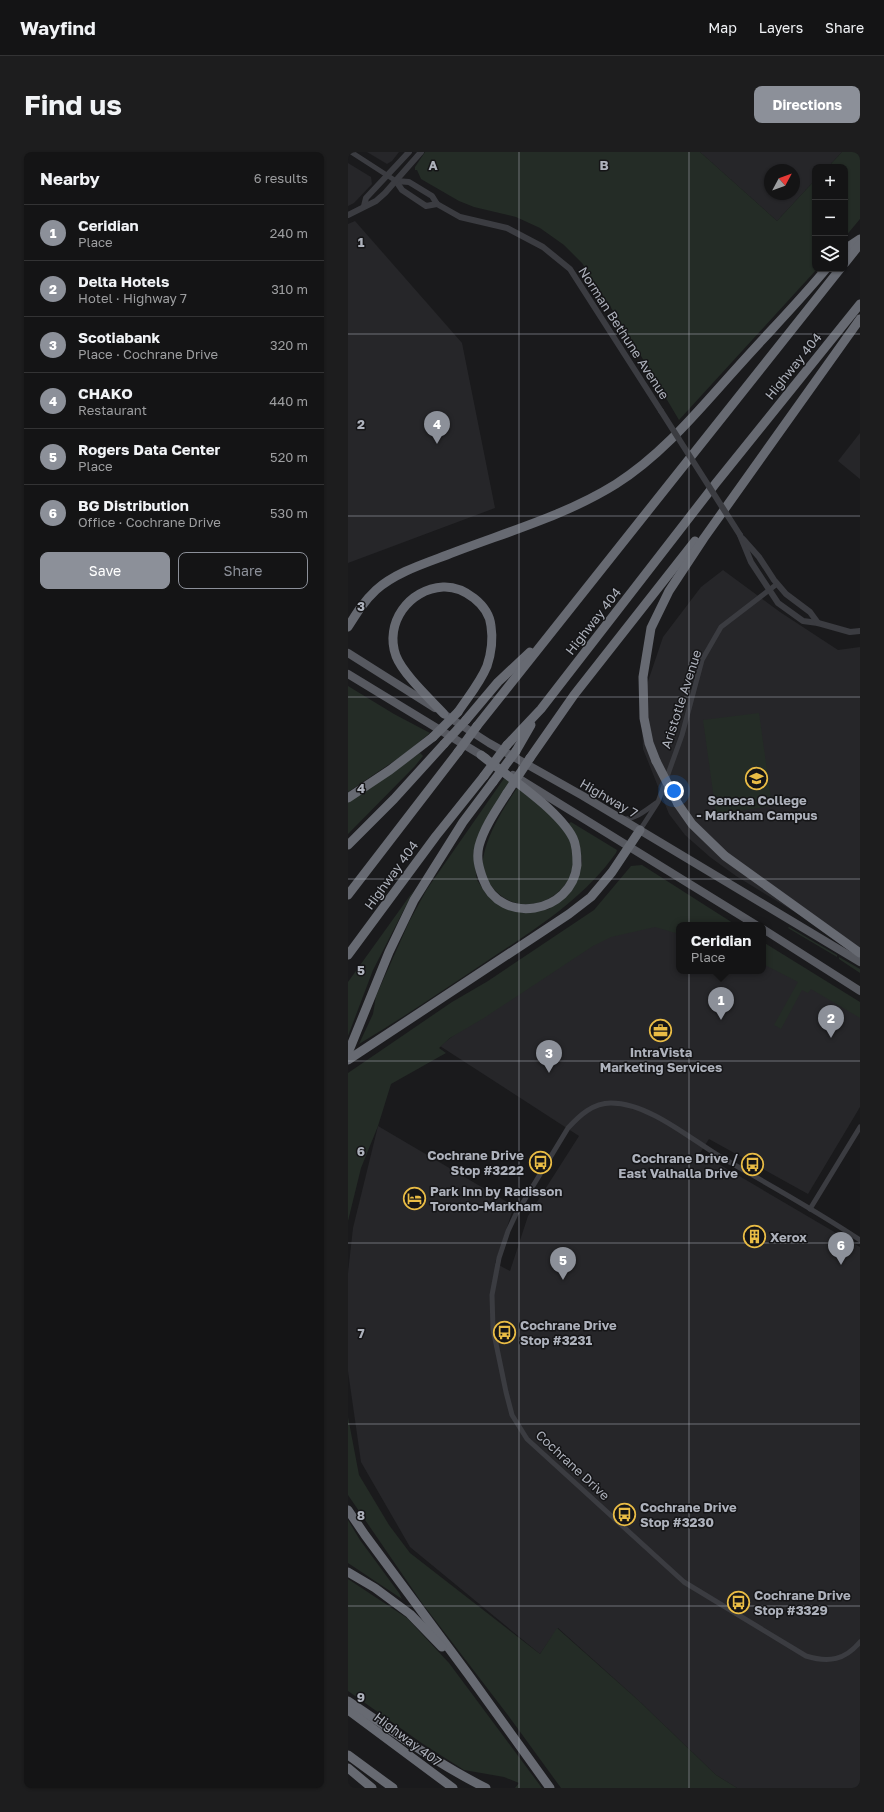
<!DOCTYPE html>
<meta charset="utf-8">
<style>
body{margin:0;font-family:"Golos Text",sans-serif;background:#1d1d1e;color:#f1f3f6}
.controls{position:absolute;right:12px;top:12px;display:grid;overflow:hidden;border-radius:8px;box-shadow:0 1px 3px #0004}
.controls button{width:36px;height:36px;display:grid;place-items:center;padding:0;border:0;border-bottom:1px solid #333334;background:#141415;color:#f1f3f6;font:20px sans-serif}
.compass{position:absolute;left:416px;top:12px;width:36px;height:36px;border-radius:50%;background:#141415;box-shadow:0 1px 3px #0004;rotate:49deg}
.you{position:absolute;left:326px;top:639px;width:14px;height:14px;margin:-10px;border:3px solid #fff;border-radius:50%;background:#1a73e8;box-shadow:0 0 0 6px #1a73e833}
.badge{display:grid;place-items:center;width:26px;height:26px;border-radius:50%;background:#8c9099;color:#fff;font-size:13px;font-weight:700}
.pin{position:absolute;translate:-50% -33px;filter:drop-shadow(0 1px 2px #0008)}
.pin::after{content:'';position:absolute;top:21px;width:14px;height:12px;background:inherit;clip-path:polygon(0 0,100% 0,50% 100%)}
.popup{position:absolute;left:328px;top:770px;width:90px;height:52px;box-sizing:border-box;display:grid;place-content:center;border-radius:8px;background:#141415;filter:drop-shadow(0 1px 3px #0005);font-size:13px;white-space:nowrap;color:#9d9ea0}
.popup b{font-size:15px;color:#f1f3f6}
.popup::after{content:'';position:absolute;left:50%;top:100%;margin-left:-8px;border:8px solid transparent;border-top-color:#141415}
.list{margin:0;padding:0;list-style:none}
h2{display:flex;justify-content:space-between;align-items:center;height:52px;margin:0;padding:0 16px;font-size:17px}
h2 small{font-size:13px;font-weight:400;color:#9d9ea0}
.list li{display:grid;grid-template-columns:26px 1fr auto;gap:12px;align-items:center;box-sizing:border-box;height:56px;padding:0 16px;border-top:1px solid #333334}
.list b{display:block;font-size:15px;white-space:nowrap}
.list p{margin:0;font-size:13px;white-space:nowrap;color:#9d9ea0}
.list em{font-size:13px;font-style:normal;color:#9d9ea0}
.actions{display:flex;gap:8px;padding:12px 16px}
.actions a{flex:1;padding:9px 0;border:1px solid #8c9099;border-radius:8px;text-align:center;font-size:14px;color:#8c9099}
.actions .main{background:#8c9099;color:#fff}
.icon{flex:none;width:22px;height:22px;fill:none;stroke:currentColor;stroke-width:2;stroke-linecap:round;stroke-linejoin:round}
.map{position:relative;flex:none;width:512px;height:1636px;overflow:hidden;border-radius:8px}
header{display:flex;align-items:center;gap:24px;box-sizing:border-box;height:56px;padding:0 20px;background:#141415;border-bottom:1px solid #333334}
header strong{font-size:19px}
nav{display:flex;gap:22px;margin-inline-start:auto;font-size:14px}
.intro{display:flex;align-items:center;justify-content:space-between;box-sizing:border-box;height:96px;padding:0 24px}
h1{margin:0;font-size:28px}
.button{padding:10px 18px;border-radius:8px;background:#8c9099;color:#fff;font-size:14px;font-weight:700}
main{display:flex;gap:24px;padding:0 24px}
aside{flex:1;background:#141415;border-radius:8px;box-shadow:0 1px 3px #0004}
.map>svg:first-child{display:block}
</style>
<header>
<strong>Wayfind</strong>
<nav><a>Map</a><a>Layers</a><a>Share</a></nav>
</header>
<div class="intro"><h1>Find us</h1><a class="button">Directions</a></div>
<main>
<aside>
<h2>Nearby<small>6 results</small></h2>
<ul class="list">
<li><span class="badge">1</span><div><b>Ceridian</b><p>Place</p></div><em>240 m</em></li>
<li><span class="badge">2</span><div><b>Delta Hotels</b><p>Hotel · Highway 7</p></div><em>310 m</em></li>
<li><span class="badge">3</span><div><b>Scotiabank</b><p>Place · Cochrane Drive</p></div><em>320 m</em></li>
<li><span class="badge">4</span><div><b>CHAKO</b><p>Restaurant</p></div><em>440 m</em></li>
<li><span class="badge">5</span><div><b>Rogers Data Center</b><p>Place</p></div><em>520 m</em></li>
<li><span class="badge">6</span><div><b>BG Distribution</b><p>Office · Cochrane Drive</p></div><em>530 m</em></li>
</ul>
<div class="actions"><a class="main">Save</a><a>Share</a></div>
</aside>
<div class="map">
<svg width="512" height="1636" viewBox="0 0 512 1636">
<rect width="100%" height="100%" fill="#1a1a1c"/>
<g fill="#262629" fill-rule="evenodd">
<path d="M19 0H51L44 9 39 12Z"/>
<path d="M352 0H494L480 15H467V28L429 69ZM422 18H446V42H422Z"/>
<path d="M0 11 23 25 24 32 6 51 0 54Z"/>
<path d="M7 69 114 191 147 356 0 411V72Z"/>
<path d="M512 281V327L490 309Z"/>
<path d="M375 418 432 460 490 498 512 495V800L388 724 362 705 337 683 321 662 295 597 293 550 315 485 353 435Z"/>
<path d="M286 770 331 778V819H415V805L512 856V955L460 1042 361 987 352 1001 512 1095V1636H389L368 1623 290 1548 210 1476 192 1502 62 1395 13 1310 0 1219V1121L5 1076 30 974 166 1054 147 1111 162 1119 180 1064 231 984 92 894 158 843Z"/>
</g>
<g fill="#242c26">
<path d="M77 0H352L429 69 467 28V117H469L331 268 280 182 234 111 216 93 192 76 168 65 126 55 111 49 73 27 69 18H67V15Z"/>
<path d="M494 0H512V67L497 85V15H480Z"/>
<path d="M0 534 46 562 82 581 55 603 0 640Z"/>
<path d="M411 561 424 654 368 662 355 568Z"/>
<path d="M72 601 75 604 67 614 0 682V650Z"/>
<path d="M157 625 163 629 126 708 129 728 138 741 160 757 178 761 201 757 220 743 232 721 234 709 232 694 220 672 223 670 269 698 268 701C234 749 184 779 136 811 94 839 53 867 11 892L25 862 28 844 61 770 79 737Z"/>
<path d="M169 636C185 647 215 671 222 689 242 740 173 777 142 732 138 726 134 715 135 707 139 682 155 657 169 636Z"/>
<path d="M294 713 388 773H331V782L307 775 263 785 245 794 136 866 102 886 91 896 98 901 43 932 30 974 13 1016 0 1069V921L104 850 140 829 246 758 283 714Z"/>
<path d="M66 738 25 818 0 884V830Z"/>
<path d="M441 775 489 803V805L440 776Z"/>
<path d="M415 790 512 850V866L463 837 460 841 454 838 433 877 426 873 450 830 415 812Z"/>
<path d="M491 805 512 817V821L491 807Z"/>
<path d="M0 1265 11 1323 41 1373 62 1401 192 1502 209 1476 290 1548 368 1623 389 1636H213L159 1562 74 1451 0 1343Z"/>
<path d="M0 1368 12 1388 51 1441 54 1447 0 1411Z"/>
<path d="M0 1427 59 1466 101 1511 194 1636H167L171 1631 156 1625 116 1618 75 1592 0 1539Z"/>
</g>
<g fill="none" stroke-linecap="round" stroke-linejoin="round">
<g stroke="#3b3c41" stroke-width="5">
<path d="M3 0 48 29"/>
<path d="M276 667C288 667 298 658 308 651"/>
<path d="M292 678 310 650 334 583 354 508 373 475 429 432"/>
<path d="M462 1057 512 975"/>
<path d="M512 1088C466 1057 418 1031 371 1004 340 985 300 951 263 951 245 951 232 963 220 976L168 1062 160 1079 151 1106 144 1143 145 1177 158 1240 164 1263 179 1287 336 1430 458 1504C481 1511 497 1508 512 1490"/>
</g>
<g stroke="#3b3c41" stroke-width="6">
<path d="M48 29 61 30 84 44 89 52 112 65 159 76 195 95 222 117 313 259"/>
<path d="M48 29 54 38 78 54 89 52"/>
<path d="M16 54 18 46 61 0"/>
<path d="M0 63 28 49 37 41 73 0"/>
<path d="M392 383 403 410 430 451 455 469 470 471 502 480 512 479"/>
<path d="M395 387 411 405 426 428 438 442 462 460 470 471"/>
</g>
<g stroke="#575960" stroke-width="8">
<path d="M0 501 87 556"/>
<path d="M0 522 138 606"/>
<path d="M99 564 141 591 235 644 512 810"/>
<path d="M165 623 408 773"/>
<path d="M415 777 512 839"/>
</g>
<g stroke="#676a72" stroke-width="9">
<path d="M497 97 512 87"/>
<path d="M497 111 512 92"/>
<path d="M0 475C8 462 16 449 28 438 47 421 75 412 99 403 155 381 217 364 268 332 314 303 350 259 386 219 416 185 449 152 478 117"/>
<path d="M96 562C82 547 55 522 48 504 36 471 61 437 95 435 116 434 141 453 143 474 145 487 143 502 139 514 132 531 120 545 110 560"/>
<path d="M118 568 150 530 182 500"/>
<path d="M129 574 492 117"/>
<path d="M159 593 193 557 368 331 512 152"/>
<path d="M168 599 183 573"/>
<path d="M133 603C159 624 210 657 225 686 229 694 229 704 229 713 224 762 152 774 135 727 131 716 128 706 131 694 136 675 149 657 159 641"/>
<path d="M182 606 226 543 347 389"/>
<path d="M308 609 301 591 296 566 295 525 303 476 321 439 356 386 512 167"/>
<path d="M0 646 42 618 85 585"/>
<path d="M330 652 344 672 377 704 512 801"/>
<path d="M0 693 46 647 96 592"/>
<path d="M0 743 110 600"/>
<path d="M0 803 88 684 136 624"/>
<path d="M0 901 41 800 66 748 115 670 145 630"/>
<path d="M0 908 221 762 243 745 254 732 264 720 292 678"/>
<path d="M0 1358 17 1383 120 1522 202 1636"/>
<path d="M0 1420 27 1436 62 1462 94 1495"/>
<path d="M0 1549C45 1579 89 1612 138 1636"/>
<path d="M0 1558 105 1636"/>
<path d="M0 1603 45 1636"/>
<path d="M0 1616 24 1636"/>
</g>
<path stroke="#3b3c41" stroke-width="6" d="M313 259 392 383"/>
<g stroke="#676a72" stroke-width="9">
<path d="M85 585 110 560"/>
<path d="M96 592 118 568"/>
<path d="M110 600 129 574"/>
<path d="M308 609 330 652"/>
<path d="M136 624 159 593"/>
<path d="M145 630 168 599"/>
<path d="M159 641 182 606"/>
</g>
</g>
<path fill="none" stroke="#adb1bb" stroke-width="1" stroke-opacity="0.55" d="M171 0V1636M341 0V1636M0 182H512M0 364H512M0 545H512M0 727H512M0 909H512M0 1091H512M0 1272H512M0 1454H512"/>
<defs>
<symbol id="university-ring" viewBox="-11 -11 22 22"><circle r="9.5" fill="#151517" stroke="#e9bc45" stroke-width="1.5"/><path d="M0-5L7-2L0 1L-7-2ZM-4 1L0 2.5L4 1V4Q0 6-4 4Z" fill="#e9bc45"/></symbol>
<symbol id="office-ring" viewBox="-11 -11 22 22"><circle r="9.5" fill="#151517" stroke="#e9bc45" stroke-width="1.5"/><path d="M-6-3h4V-5.5h4V-3h4V5H-6ZM-1-4.5V-3h2v-1.5ZM-6 0V1H6V0Z" fill="#e9bc45"/></symbol>
<symbol id="bus-ring" viewBox="-11 -11 22 22"><circle r="9.5" fill="#151517" stroke="#e9bc45" stroke-width="1.5"/><path d="M-5-6H5V4H4V6H2V4H-2V6H-4V4H-5ZM-3.5-4V0h7V-4ZM-3.5 1.2v1.5H-2V1.2ZM2 1.2v1.5H3.5V1.2Z" fill="#e9bc45"/></symbol>
<symbol id="hotel-ring" viewBox="-11 -11 22 22"><circle r="9.5" fill="#151517" stroke="#e9bc45" stroke-width="1.5"/><path d="M-6-4.5h1.5V1H6V5H4.5V3h-9V5H-6ZM-4 0a1.8 1.8 0 1 1 3.6 0ZM.5 0V-2.5h3Q6-2.5 6 0Z" fill="#e9bc45"/></symbol>
<symbol id="building-ring" viewBox="-11 -11 22 22"><circle r="9.5" fill="#151517" stroke="#e9bc45" stroke-width="1.5"/><path d="M-4-6H4V6H1V3H-1V6H-4ZM-2.5-4.3h1.7v1.8h-1.7ZM.8-4.3h1.7v1.8H.8ZM-2.5-1h1.7V.8h-1.7ZM.8-1h1.7V.8H.8Z" fill="#e9bc45"/></symbol>
</defs>
<g fill-rule="evenodd">
<use href="#university-ring" x="396" y="614" width="25" height="25"/>
<use href="#office-ring" x="300" y="866" width="25" height="25"/>
<use href="#bus-ring" x="180" y="998" width="25" height="25"/>
<use href="#bus-ring" x="392" y="1000" width="25" height="25"/>
<use href="#hotel-ring" x="54" y="1034" width="25" height="25"/>
<use href="#building-ring" x="394" y="1072" width="25" height="25"/>
<use href="#bus-ring" x="144" y="1168" width="25" height="25"/>
<use href="#bus-ring" x="264" y="1350" width="25" height="25"/>
<use href="#bus-ring" x="378" y="1438" width="25" height="25"/>
</g>
<g text-anchor="middle" dominant-baseline="central" stroke-width="3" stroke-linejoin="round" paint-order="stroke">
<g font-size="13" fill="#adb1bb" stroke="#151517">
<text transform="translate(276 181) rotate(57)">Norman Bethune Avenue</text>
<text transform="translate(445 214) rotate(-51)">Highway 404</text>
<text transform="translate(245 469) rotate(-52)">Highway 404</text>
<text transform="translate(333 547) rotate(-72)">Aristotle Avenue</text>
<text transform="translate(261 646) rotate(30)">Highway 7</text>
<text transform="translate(43 723) rotate(-54)">Highway 404</text>
<text transform="translate(225 1313) rotate(43)">Cochrane Drive</text>
<text transform="translate(60 1587) rotate(37)">Highway 407</text>
</g>
<g font-size="13" font-weight="bold" fill="#adb1bb" stroke="#151517" text-anchor="start">
<text x="409" y="648" text-anchor="middle">Seneca College<tspan x="409" dy="15">- Markham Campus</tspan></text>
<text x="313" y="900" text-anchor="middle">IntraVista<tspan x="313" dy="15">Marketing Services</tspan></text>
<text x="176" y="1003" text-anchor="end">Cochrane Drive<tspan x="176" dy="15">Stop #3222</tspan></text>
<text x="390" y="1006" text-anchor="end">Cochrane Drive /<tspan x="390" dy="15">East Valhalla Drive</tspan></text>
<text x="82" y="1039">Park Inn by Radisson<tspan x="82" dy="15">Toronto-Markham</tspan></text>
<text x="422" y="1085">Xerox</text>
<text x="172" y="1173">Cochrane Drive<tspan x="172" dy="15">Stop #3231</tspan></text>
<text x="292" y="1355">Cochrane Drive<tspan x="292" dy="15">Stop #3230</tspan></text>
<text x="406" y="1443">Cochrane Drive<tspan x="406" dy="15">Stop #3329</tspan></text>
</g>
</g>
<g font-size="13" text-anchor="middle" font-weight="bold" fill="#adb1bb" stroke="#151517" stroke-width="3" stroke-linejoin="round" paint-order="stroke">
<text x="85" y="18">A</text>
<text x="256" y="18">B</text>
<text x="13" y="95">1</text>
<text x="13" y="277">2</text>
<text x="13" y="459">3</text>
<text x="13" y="641">4</text>
<text x="13" y="823">5</text>
<text x="13" y="1004">6</text>
<text x="13" y="1186">7</text>
<text x="13" y="1368">8</text>
<text x="13" y="1550">9</text>
</g>
</svg>
<div class="controls">
<button>+</button>
<button>−</button>
<button><svg class="icon" aria-label="layers" viewBox="0 0 24 24"><path d="M12 4l9 5-9 5-9-5zM3 14l9 5 9-5"/></svg></button>
</div>
<svg class="compass" viewBox="-18 -18 36 36"><path d="M0-13l5 13h-10z" fill="#e53935"/><path d="M0 13l5-13h-10z" fill="#9d9ea0"/></svg>
<div class="you"></div>
<div class="pin badge" style="left:373px;top:868px">1</div>
<div class="popup"><b>Ceridian</b>Place</div>
<div class="pin badge" style="left:483px;top:886px">2</div>
<div class="pin badge" style="left:201px;top:921px">3</div>
<div class="pin badge" style="left:89px;top:292px">4</div>
<div class="pin badge" style="left:215px;top:1128px">5</div>
<div class="pin badge" style="left:493px;top:1113px">6</div>
</div>
</main>
